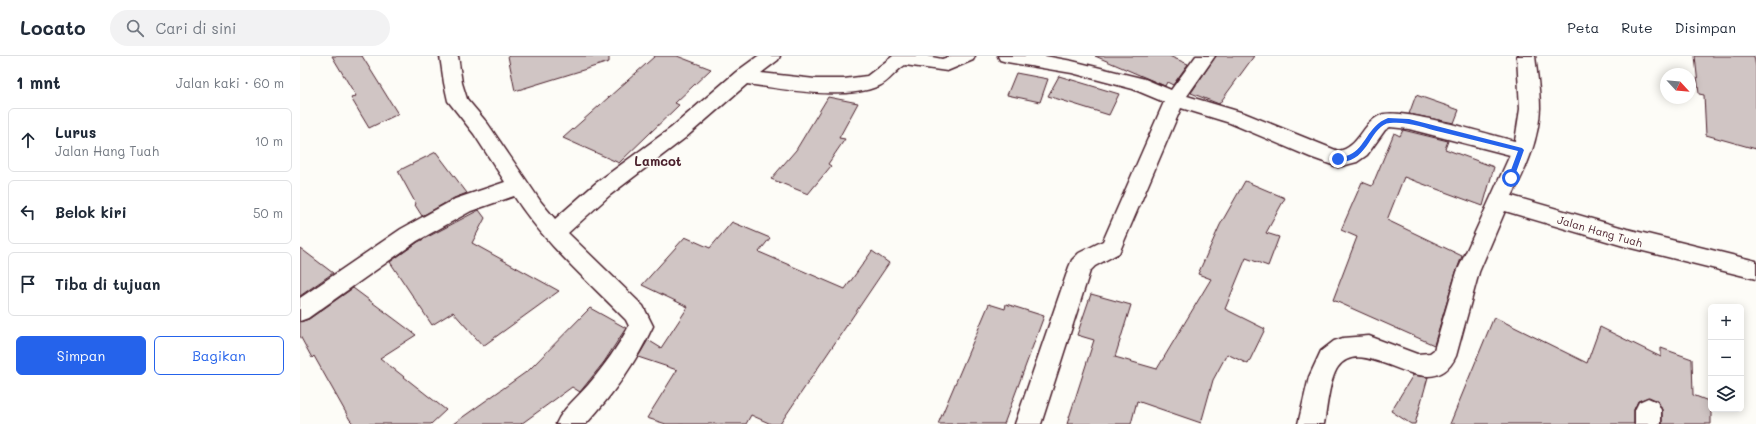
<!DOCTYPE html>
<html lang="id">
<meta charset="utf-8">
<style>
body{margin:0;font-family:Mali,sans-serif;background:#f2f2f3;color:#1f2937}
.controls{position:absolute;right:12px;bottom:12px;display:grid;overflow:hidden;border-radius:6px;box-shadow:0 2px 10px #0003}
.controls button{width:36px;height:36px;display:grid;place-items:center;padding:0;border:0;border-bottom:1px solid #e0e1e3;background:#fff;color:#1f2937;font:20px sans-serif}
.compass{position:absolute;left:1360px;top:12px;width:36px;height:36px;border-radius:50%;background:#fff;box-shadow:0 2px 10px #0003;rotate:116deg}
.stop{position:absolute;width:12px;height:12px;margin:-9px;border:3px solid #2563eb;border-radius:50%;background:#fff}
.stop.end{background:#2563eb;border-color:#fff;box-shadow:0 1px 4px #0008}
.list{margin:0;padding:0;list-style:none}
h2{display:flex;justify-content:space-between;align-items:center;height:52px;margin:0;padding:0 16px;font-size:17px}
h2 small{font-size:13px;font-weight:400;color:#747a83}
.list li{display:grid;grid-template-columns:26px 1fr auto;gap:12px;align-items:center;box-sizing:border-box;height:64px;margin:0 8px 8px;padding:0 8px;border:1px solid #e0e1e3;border-radius:6px}
.list b{display:block;font-size:15px;white-space:nowrap}
.list p{margin:0;font-size:13px;white-space:nowrap;color:#747a83}
.list em{font-size:13px;font-style:normal;color:#747a83}
.actions{display:flex;gap:8px;padding:12px 16px}
.actions a{flex:1;padding:9px 0;border:1px solid #2563eb;border-radius:6px;text-align:center;font-size:14px;color:#2563eb}
.actions .main{background:#2563eb;color:#fff}
.icon{flex:none;width:22px;height:22px;fill:none;stroke:currentColor;stroke-width:2;stroke-linecap:round;stroke-linejoin:round}
.map{position:relative;flex:none;width:1456px;height:368px;overflow:hidden}
header{display:flex;align-items:center;gap:24px;box-sizing:border-box;height:56px;padding:0 20px;background:#fff;border-bottom:1px solid #e0e1e3}
header strong{font-size:19px}
nav{display:flex;gap:22px;margin-inline-start:auto;font-size:14px}
.search{width:280px;height:36px;background:#f2f2f3;display:flex;align-items:center;gap:10px;box-sizing:border-box;padding:0 14px;border-radius:22px;color:#747a83;font-size:15px}
main{display:flex}
aside{flex:1;background:#fff}
.map>svg:first-child{display:block}
</style>
<header>
<strong>Locato</strong>
<div class="search"><svg class="icon" aria-label="search" viewBox="0 0 24 24"><circle cx="10" cy="10" r="6"/><path d="M15 15l6 6"/></svg>Cari di sini</div>
<nav><a>Peta</a><a>Rute</a><a>Disimpan</a></nav>
</header>
<main>
<aside>
<h2>1 mnt<small>Jalan kaki · 60 m</small></h2>
<ul class="list">
<li><svg class="icon" aria-label="ahead" viewBox="0 0 24 24"><path d="M12 20V5M6 11l6-6 6 6"/></svg><div><b>Lurus</b><p>Jalan Hang Tuah</p></div><em>10 m</em></li>
<li><svg class="icon" aria-label="left" viewBox="0 0 24 24"><path d="M17 20v-9H6M10 6l-5 5 5 5"/></svg><div><b>Belok kiri</b></div><em>50 m</em></li>
<li><svg class="icon" aria-label="arrive" viewBox="0 0 24 24"><path d="M6 21V4h12l-3 4 3 4H6"/></svg><div><b>Tiba di tujuan</b></div></li>
</ul>
<div class="actions"><a class="main">Simpan</a><a>Bagikan</a></div>
</aside>
<div class="map">
<svg width="1456" height="368" viewBox="0 0 1456 368">
<rect width="100%" height="100%" fill="#fdfcf7"/>
<filter id="ink" filterUnits="userSpaceOnUse"><feTurbulence type="fractalNoise" baseFrequency=".025" numOctaves="2"/><feDisplacementMap in="SourceGraphic" scale="8" xChannelSelector="R" yChannelSelector="G"/><feConvolveMatrix kernelMatrix="1 2 1 2 8 2 1 2 1" color-interpolation-filters="sRGB"/></filter>
<g filter="url(#ink)">
<g fill="#d0c5c4" stroke="#4a1f2b">
<path d="M32 0H62L98 58 69 72 51 42 56 40Z"/>
<path d="M208 0H309V6L215 35Z"/>
<path d="M355 0H377L411 13 375 47 379 49 319 107 263 82Z"/>
<path d="M795 0H869L888 8 873 29 867 26 865 30Z"/>
<path d="M916 0H954L919 48 891 37Z"/>
<path d="M1395 0H1454L1456 11V93L1406 79 1404 39 1399 38Z"/>
<path d="M716 17 748 23 740 46 707 39Z"/>
<path d="M759 20 819 38 809 59 748 40Z"/>
<path d="M1116 39 1159 54 1154 67 1109 58Z"/>
<path d="M528 41 558 47 539 82 545 83 528 108 531 110 508 138 471 123 496 94Z"/>
<path d="M1103 74 1148 85 1145 93 1194 111 1183 150 1104 121 1087 164 1162 200 1156 216 1134 289 1033 244 1057 181 1041 174 1062 126 1072 130 1094 77 1100 80Z"/>
<path d="M136 96 167 137 154 142 122 160 115 149 116 148 98 115Z"/>
<path d="M945 125 985 142 966 177 979 181 968 210 946 202 925 253 965 273 948 308 927 298 913 324 901 367 837 345 831 368H767L794 284 777 279 791 238 831 249 815 301 857 313 911 223 898 218 920 169Z"/>
<path d="M179 154 185 162 172 187 259 235 183 290 153 256 132 269 90 206 118 186Z"/>
<path d="M432 166 470 182 459 196 545 233 572 195 589 207 480 368H471L451 359 446 368H366L347 362 377 314 338 301 348 284 361 292 388 251 342 229 385 181 410 192Z"/>
<path d="M0 192 33 217 0 240Z"/>
<path d="M53 232 116 279 80 302 146 354 131 368H54L50 364 14 300 12 302 0 280V266L9 263Z"/>
<path d="M689 248 705 253 706 248 744 260 704 368H638Z"/>
<path d="M290 252 326 272 304 306 280 336 272 331 221 368H153L229 314Z"/>
<path d="M1194 261 1287 307 1300 271 1361 301V292L1392 303 1393 339 1411 346V368H1362V354L1358 345 1349 341 1338 345 1334 354V368H1150Z"/>
<path d="M1113 319 1128 321 1115 368H1111L1091 355Z"/>
</g>
<g fill="none" stroke-linecap="round" stroke-linejoin="round">
<defs>
<g id="street">
<path d="M140 0H158L162 27 167 43 188 68 241 146 255 163 296 127 371 72 436 16 458 0H480L478 4 461 17 515 23H544L567 20 593 0H627L642 3 651 0H675L673 4 647 15 605 9C595 15 589 26 579 30 543 45 485 33 447 28L385 82 310 139 268 177 343 250 353 270C336 307 313 338 286 368H256C263 352 278 341 289 328 304 310 318 291 329 270L326 264C287 224 244 187 214 140L171 155 117 185 8 262 0 265V242L101 173 155 143 205 126 174 78 148 45 144 27Z"/>
<path d="M698 0H745L772 5 845 23 871 34 896 0H915L887 40 944 57 1038 95C1059 92 1062 67 1081 59 1100 51 1190 79 1215 85L1220 53 1217 0H1235C1237 17 1240 35 1240 52 1239 83 1226 113 1212 140L1327 173 1456 205V223L1327 191 1205 155 1179 216 1156 300C1131 355 1065 275 1038 311 1029 324 1027 352 1024 368H998L1009 321 1021 295 1034 285 1043 282 1069 280 1117 298 1130 297 1134 294 1157 216 1210 99 1109 73 1090 71 1085 74 1067 99 1057 106 1038 111 1010 101 930 67 881 52 819 197 795 210 790 215 741 368H715L769 211 772 204 779 197 803 185 864 46 833 33 772 17 707 6 700 4Z"/>
<path d="M1348 342 1357 346 1361 354V368H1335V354L1339 346Z"/>
</g>
</defs>
<use href="#street" stroke="#4a1f2b" stroke-width="3"/>
<use href="#street" fill="#fdfcf7" fill-rule="evenodd"/>
</g>
</g>
<path fill="#2563eb" d="M1088 62 1109 63 1222 92 1224 94 1214 122 1211 124 1208 122 1218 95C1192 89 1167 82 1141 76 1125 72 1107 65 1090 67 1070 68 1068 111 1036 105V101C1040 100 1045 101 1049 99 1066 92 1067 70 1088 62Z"/>
<g text-anchor="middle" dominant-baseline="central" stroke-width="3" stroke-linejoin="round" paint-order="stroke">
<g font-size="11" fill="#4a1f2b" stroke="#fdfcf7">
<text transform="translate(1300 175) rotate(16)">Jalan Hang Tuah</text>
</g>
<g font-size="13" font-weight="bold" fill="#4a1f2b" stroke="#fdfcf7">
<text x="358" y="104">Lamcot</text>
</g>
</g>
</svg>
<div class="controls">
<button>+</button>
<button>−</button>
<button><svg class="icon" aria-label="layers" viewBox="0 0 24 24"><path d="M12 4l9 5-9 5-9-5zM3 14l9 5 9-5"/></svg></button>
</div>
<svg class="compass" viewBox="-18 -18 36 36"><path d="M0-13l5 13h-10z" fill="#e53935"/><path d="M0 13l5-13h-10z" fill="#747a83"/></svg>
<div class="stop" style="left:1211px;top:122px"></div>
<div class="stop end" style="left:1038px;top:103px"></div>
</div>
</main>
